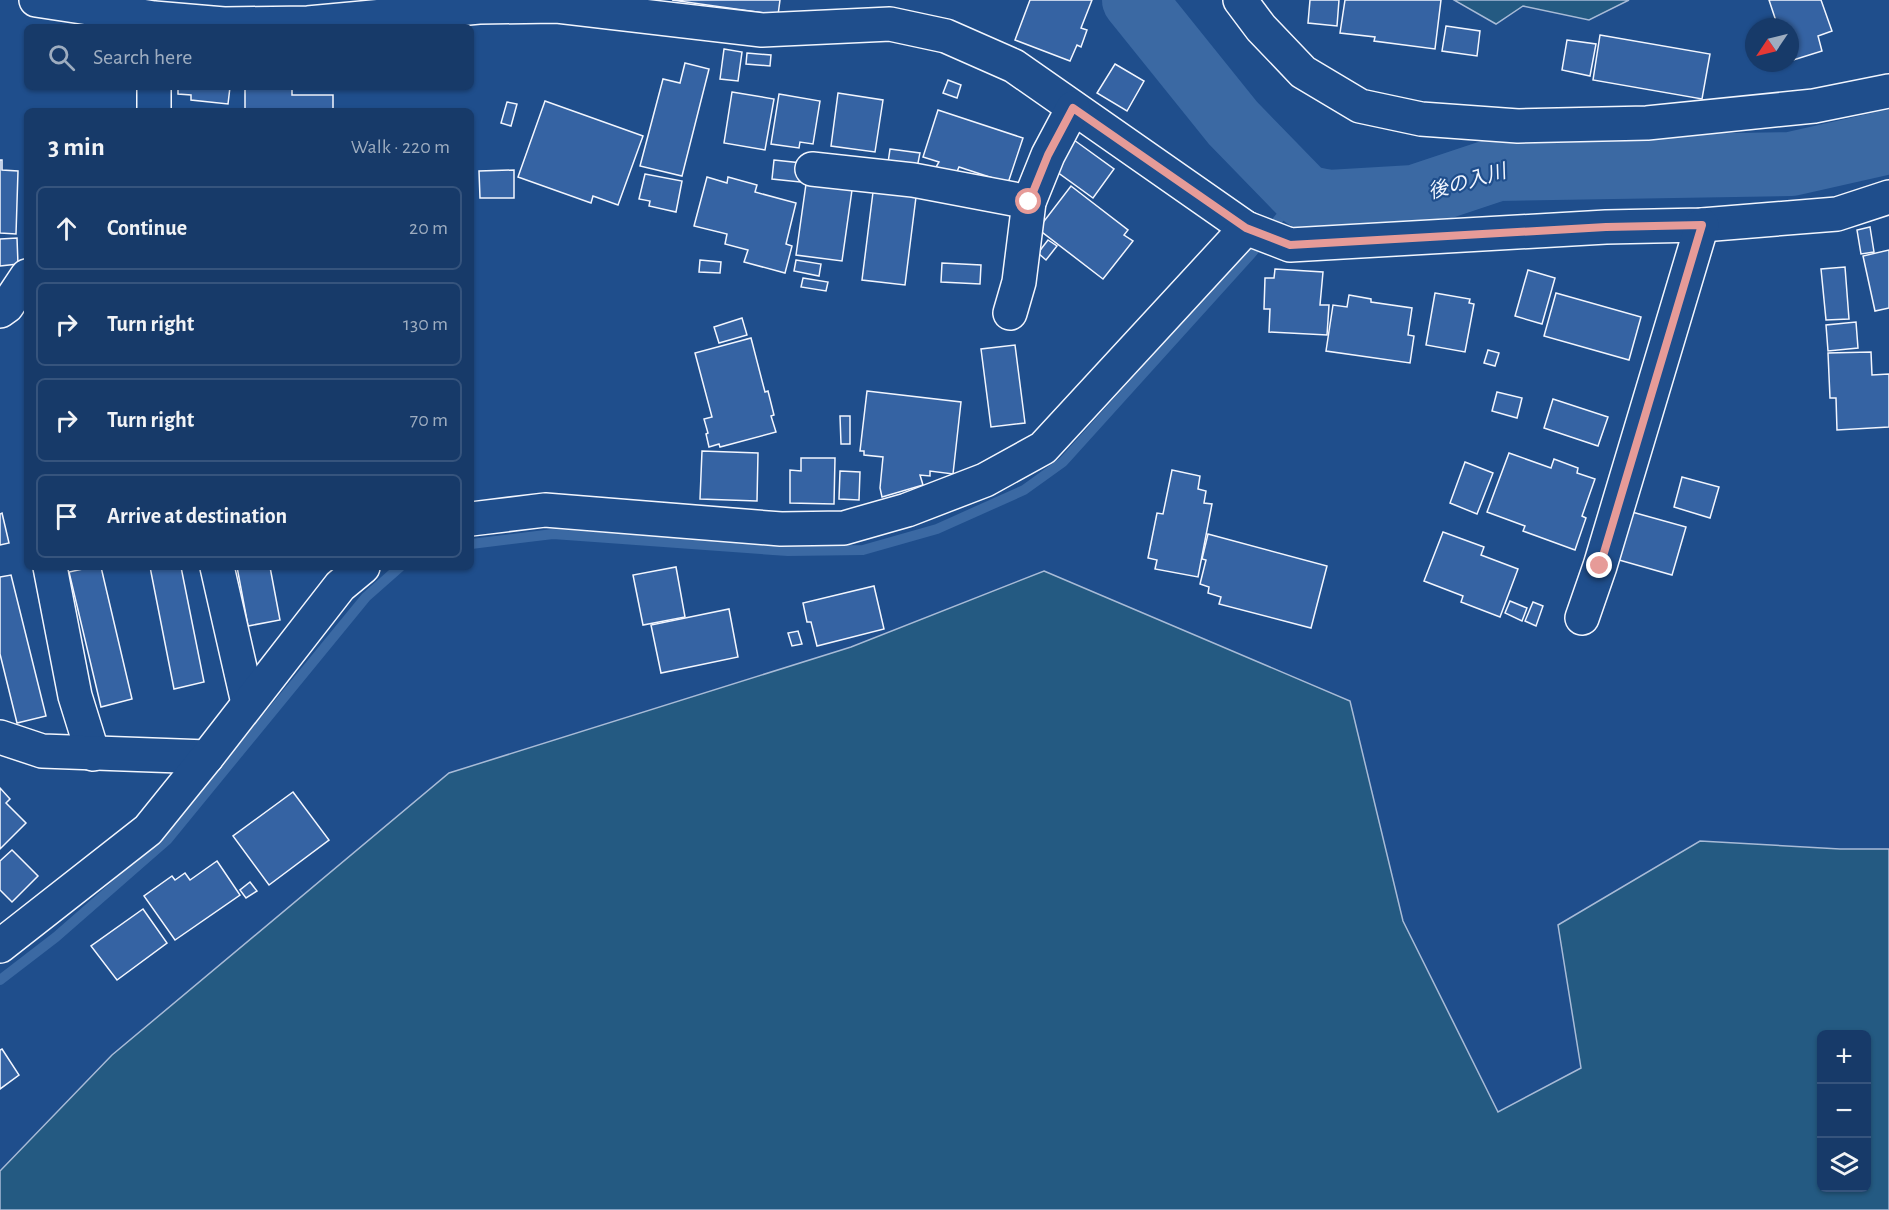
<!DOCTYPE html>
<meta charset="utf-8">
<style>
body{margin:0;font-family:"Alegreya Sans","Noto Sans JP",sans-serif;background:#244571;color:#f1f3f6}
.controls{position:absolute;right:18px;bottom:18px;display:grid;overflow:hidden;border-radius:9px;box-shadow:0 2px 4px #0004}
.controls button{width:54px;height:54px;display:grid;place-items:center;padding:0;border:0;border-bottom:2px solid #36547d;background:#173a69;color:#f1f3f6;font:30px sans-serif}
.compass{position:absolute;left:1745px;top:18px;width:54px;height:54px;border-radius:50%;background:#173a69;box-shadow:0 2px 4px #0004;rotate:235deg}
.stop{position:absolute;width:18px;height:18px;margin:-14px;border:4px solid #e69b98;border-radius:50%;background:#fff}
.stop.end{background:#e69b98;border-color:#fff;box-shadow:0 2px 6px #0008}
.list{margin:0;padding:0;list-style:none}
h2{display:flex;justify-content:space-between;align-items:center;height:78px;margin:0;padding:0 24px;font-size:26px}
h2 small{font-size:20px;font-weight:400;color:#9eadc0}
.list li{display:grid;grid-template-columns:39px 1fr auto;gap:18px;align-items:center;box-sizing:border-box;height:84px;margin:0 12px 12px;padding:0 12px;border:2px solid #36547d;border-radius:9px}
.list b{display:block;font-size:22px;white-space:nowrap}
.list em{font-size:20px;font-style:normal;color:#9eadc0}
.icon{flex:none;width:33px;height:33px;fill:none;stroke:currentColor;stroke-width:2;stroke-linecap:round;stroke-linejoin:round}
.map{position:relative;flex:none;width:1889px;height:1210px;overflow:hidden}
.search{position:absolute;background:#173a69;box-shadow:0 2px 4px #0004;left:24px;top:24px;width:450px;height:66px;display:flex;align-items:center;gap:15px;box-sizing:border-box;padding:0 21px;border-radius:9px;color:#9eadc0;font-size:22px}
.panel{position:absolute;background:#173a69;box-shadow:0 2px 4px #0004;left:24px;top:108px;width:450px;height:462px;border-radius:9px}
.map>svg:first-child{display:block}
</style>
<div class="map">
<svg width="1889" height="1210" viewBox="0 0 1889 1210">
<rect width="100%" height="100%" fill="#1f4e8c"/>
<g fill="#245a82" stroke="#a8bbd7" stroke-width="1.5" fill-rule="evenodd">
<path d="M1454 0H1629L1589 20 1523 6 1496 24Z"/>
<path d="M1044 571 1350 701 1403 921 1498 1112 1581 1068 1558 925 1700 841 1840 849H1889V1210H0V1171L112 1055 449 773 851 647ZM1822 1034H1866V1188H1822Z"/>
</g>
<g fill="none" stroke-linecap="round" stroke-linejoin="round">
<g stroke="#3b69a3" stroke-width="10">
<path d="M471 544 553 534 788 551 863 550 937 529 1024 490 1063 462 1251 254 1289 206 1305 197"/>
<path d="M0 980 56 937 167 840 366 597 400 567"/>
</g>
<path stroke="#3b69a3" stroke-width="64" d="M1134 0 1233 123 1305 197 1329 202 1414 197 1498 169 1791 164 1889 142"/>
</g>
<g fill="#3563a3" stroke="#f2f6ff" stroke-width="1.5">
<path d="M672 0H780L778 15Z"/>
<path d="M1030 0H1092L1081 28 1087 30 1081 47 1077 45 1070 61 1015 40Z"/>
<path d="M1310 0H1339L1337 26 1308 23Z"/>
<path d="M1345 0H1441L1435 49 1374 41 1375 37 1340 33Z"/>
<path d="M1769 0H1821L1832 31 1818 36 1822 51 1790 61V27H1778Z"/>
<path d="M1446 26 1480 31 1477 56 1442 51Z"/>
<path d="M1600 35 1710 54 1702 99 1593 80Z"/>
<path d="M1567 40 1596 44 1590 76 1562 70Z"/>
<path d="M724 49 742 52 738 81 720 79Z"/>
<path d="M747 53 771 55 770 66 746 64Z"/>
<path d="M685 63 709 69 682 176 640 166 663 79 680 83Z"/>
<path d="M1115 64 1144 81 1127 111 1097 93Z"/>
<path d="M948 80 961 85 957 98 943 93Z"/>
<path d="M178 87H230L228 104 191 100V95L178 94Z"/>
<path d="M245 87H292V95H333V111H245Z"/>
<path d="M732 92 774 99 765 150 724 143Z"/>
<path d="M838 93 883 100 875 152 831 146Z"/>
<path d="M779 94 820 101 813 144 800 142 799 148 771 144Z"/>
<path d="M545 101 643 136 618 205 593 196 591 203 518 177Z"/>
<path d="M507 102 517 104 511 126 501 123Z"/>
<path d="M938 110 1023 138 1008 183 959 167 956 174 936 167 939 162 923 157Z"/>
<path d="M1074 140 1114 169 1093 198 1053 169Z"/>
<path d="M890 149 920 153 917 168 888 163Z"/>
<path d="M0 160H2V170L18 171 16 234 0 233Z"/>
<path d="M774 160 802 163 800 182 772 179Z"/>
<path d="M514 170V198H480L479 171Z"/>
<path d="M645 174 682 181 676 212 649 206 650 201 639 199Z"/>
<path d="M707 177 727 183 728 177 757 185 755 192 796 203 786 244 792 246 785 273 744 262 748 250 725 244 727 234 694 226Z"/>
<path d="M806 184 852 190 842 261 796 255Z"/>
<path d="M1071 186 1128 230 1124 235 1133 241 1103 279 1038 229Z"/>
<path d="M873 192 916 197 905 285 862 280Z"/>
<path d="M1870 227 1874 252 1861 254 1857 230Z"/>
<path d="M17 238 18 264 0 266V239Z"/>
<path d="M1048 240 1057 246 1046 260 1038 253Z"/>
<path d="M1889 250V308L1875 311 1863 256Z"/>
<path d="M700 260 721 262 720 273 699 272Z"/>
<path d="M796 260 821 264 819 276 794 271Z"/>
<path d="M942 263 981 265 980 284 941 282Z"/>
<path d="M1845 267 1849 319 1826 320 1821 269Z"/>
<path d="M1275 269 1323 272 1320 305H1329L1327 335 1269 332 1270 309H1264L1265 278H1274Z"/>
<path d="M1528 270 1555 278 1542 324 1515 316Z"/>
<path d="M803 278 828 282 826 291 801 287Z"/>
<path d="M1435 293 1470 299 1469 303 1474 304 1465 352 1426 345Z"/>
<path d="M1556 293 1641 317 1629 360 1544 336Z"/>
<path d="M1349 295 1371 299V302L1412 308 1408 335 1414 336 1410 363 1326 351 1333 305 1347 307Z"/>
<path d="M742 318 747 335 719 343 714 327Z"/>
<path d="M1856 322 1858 348 1828 351 1826 325Z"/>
<path d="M751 338 765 392 768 391 774 415 771 416 776 432 720 447 719 444 709 447 706 434 708 433 704 419 712 417 695 353Z"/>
<path d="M1015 345 1025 423 991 427 981 349Z"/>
<path d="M1488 350 1499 353 1495 366 1484 363Z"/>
<path d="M1871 352 1872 375 1889 374V427L1837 430 1836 398H1830L1828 353Z"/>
<path d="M867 391 961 402 953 474 930 471V476L920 475 923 485 882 497 880 488 883 457 864 455V451H860Z"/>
<path d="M1497 392 1522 398 1517 418 1492 411Z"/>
<path d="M1553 399 1608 417 1598 446 1544 428Z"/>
<path d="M840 416H850V444H841Z"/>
<path d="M702 451 758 453 757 501 700 499Z"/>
<path d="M1509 453 1551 468 1554 459 1578 468 1577 473 1595 479 1582 516 1586 518 1575 550 1523 531 1525 526 1487 512Z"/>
<path d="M801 458H835L834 504 790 503V470L801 471Z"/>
<path d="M1465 462 1493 473 1477 514 1450 503Z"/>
<path d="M1172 470 1200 476 1198 489 1206 491 1204 503 1212 504 1198 577 1155 569 1157 560 1148 558 1157 513 1163 514Z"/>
<path d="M840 471 860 472 859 500 839 499Z"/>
<path d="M1682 477 1719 487 1710 518 1674 507Z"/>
<path d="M1632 512 1686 527 1672 575 1619 560Z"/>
<path d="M2 513 9 543 0 545V514Z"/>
<path d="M1443 532 1484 547 1481 555 1518 569 1500 617 1461 602 1463 596 1424 581Z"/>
<path d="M1208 534 1327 566 1311 628 1219 604 1221 597 1208 593 1209 587 1200 584 1206 560 1202 559Z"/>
<path d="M92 567H101L132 699 101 707 69 572Z"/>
<path d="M150 567H181L204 682 174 689Z"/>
<path d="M237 567H270L280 620 248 626Z"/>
<path d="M676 567 685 617 643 625 633 575Z"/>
<path d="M11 575 46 716 17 723 0 654V577Z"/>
<path d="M874 586 884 629 817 646 811 622H807L803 603Z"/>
<path d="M1510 601 1527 608 1522 621 1505 613Z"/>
<path d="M1533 602 1543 606 1536 626 1525 621Z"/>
<path d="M729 609 738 657 661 673 651 625Z"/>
<path d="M798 631 802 644 792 646 788 633Z"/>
<path d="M0 788 10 799 6 803 26 823 0 849Z"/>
<path d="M293 792 329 840 269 885 233 836Z"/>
<path d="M12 850 38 876 12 902 0 890V861Z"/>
<path d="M217 861 240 895 175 940 144 896 172 876 175 880 185 873 190 880Z"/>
<path d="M250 882 257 891 246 898 240 890Z"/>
<path d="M143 909 167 943 117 980 91 946Z"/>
<path d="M2 1049 19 1075 0 1089V1050Z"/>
</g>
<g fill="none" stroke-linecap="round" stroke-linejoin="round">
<defs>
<g id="minor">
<path d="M36 0 154 18 224 24 308 23 479 7 557 6 762 30 890 24 946 36 1014 66 1246 228 1290 245 1606 227 1702 225 1837 214 1889 197"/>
<path d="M1240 0 1261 28 1303 72 1360 106 1421 119 1518 126 1647 123 1814 106 1889 91"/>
<path d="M154 87V111"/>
<path d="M812 169 913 180 1029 202"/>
<path d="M0 311 7 306 27 276"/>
<path d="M1010 313 1019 282 1029 202 1048 155 1073 108"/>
<path d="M471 519 545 510 781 529 844 528 907 510 985 480 1043 448 1246 228"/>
<path d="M50 567 75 696 93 754"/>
<path d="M217 567 248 703"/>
<path d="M1582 618 1600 566 1702 225"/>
<path d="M0 737 42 751 207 757"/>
<path d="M0 946 148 830 207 757 340 586 363 567"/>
</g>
</defs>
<use href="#minor" stroke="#f2f6ff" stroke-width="36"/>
<use href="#minor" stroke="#1f4e8c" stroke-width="33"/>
</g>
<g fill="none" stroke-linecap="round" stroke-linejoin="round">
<path stroke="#e69b98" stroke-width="8" d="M1029 202 1048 155 1073 108 1246 228 1290 245 1606 227 1702 225 1600 566"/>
</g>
<g text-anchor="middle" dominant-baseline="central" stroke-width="4.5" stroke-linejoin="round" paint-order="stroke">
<g font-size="20" font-style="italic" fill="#f2f6ff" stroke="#1f4e8c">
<text transform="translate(1467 182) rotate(-16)">後の入川</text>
</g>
</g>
</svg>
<div class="controls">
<button>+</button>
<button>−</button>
<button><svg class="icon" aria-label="layers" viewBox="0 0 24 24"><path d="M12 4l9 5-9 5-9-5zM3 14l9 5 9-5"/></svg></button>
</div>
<svg class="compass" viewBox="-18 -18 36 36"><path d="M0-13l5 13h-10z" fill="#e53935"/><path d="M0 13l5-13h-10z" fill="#9eadc0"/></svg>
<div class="stop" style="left:1029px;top:202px"></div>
<div class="stop end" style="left:1600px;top:566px"></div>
<div class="search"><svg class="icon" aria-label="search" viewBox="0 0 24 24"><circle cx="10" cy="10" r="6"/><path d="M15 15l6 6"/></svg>Search here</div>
<section class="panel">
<h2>3 min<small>Walk · 220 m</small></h2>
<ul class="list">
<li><svg class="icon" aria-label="ahead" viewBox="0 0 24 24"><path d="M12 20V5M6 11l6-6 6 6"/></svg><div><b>Continue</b></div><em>20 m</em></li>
<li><svg class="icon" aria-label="right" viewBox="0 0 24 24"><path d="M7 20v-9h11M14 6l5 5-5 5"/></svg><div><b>Turn right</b></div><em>130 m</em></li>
<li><svg class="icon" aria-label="right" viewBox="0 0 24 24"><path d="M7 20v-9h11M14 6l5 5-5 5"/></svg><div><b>Turn right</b></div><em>70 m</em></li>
<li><svg class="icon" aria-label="arrive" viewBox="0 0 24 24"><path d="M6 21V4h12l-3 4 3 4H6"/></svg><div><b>Arrive at destination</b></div></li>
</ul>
</section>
</div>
